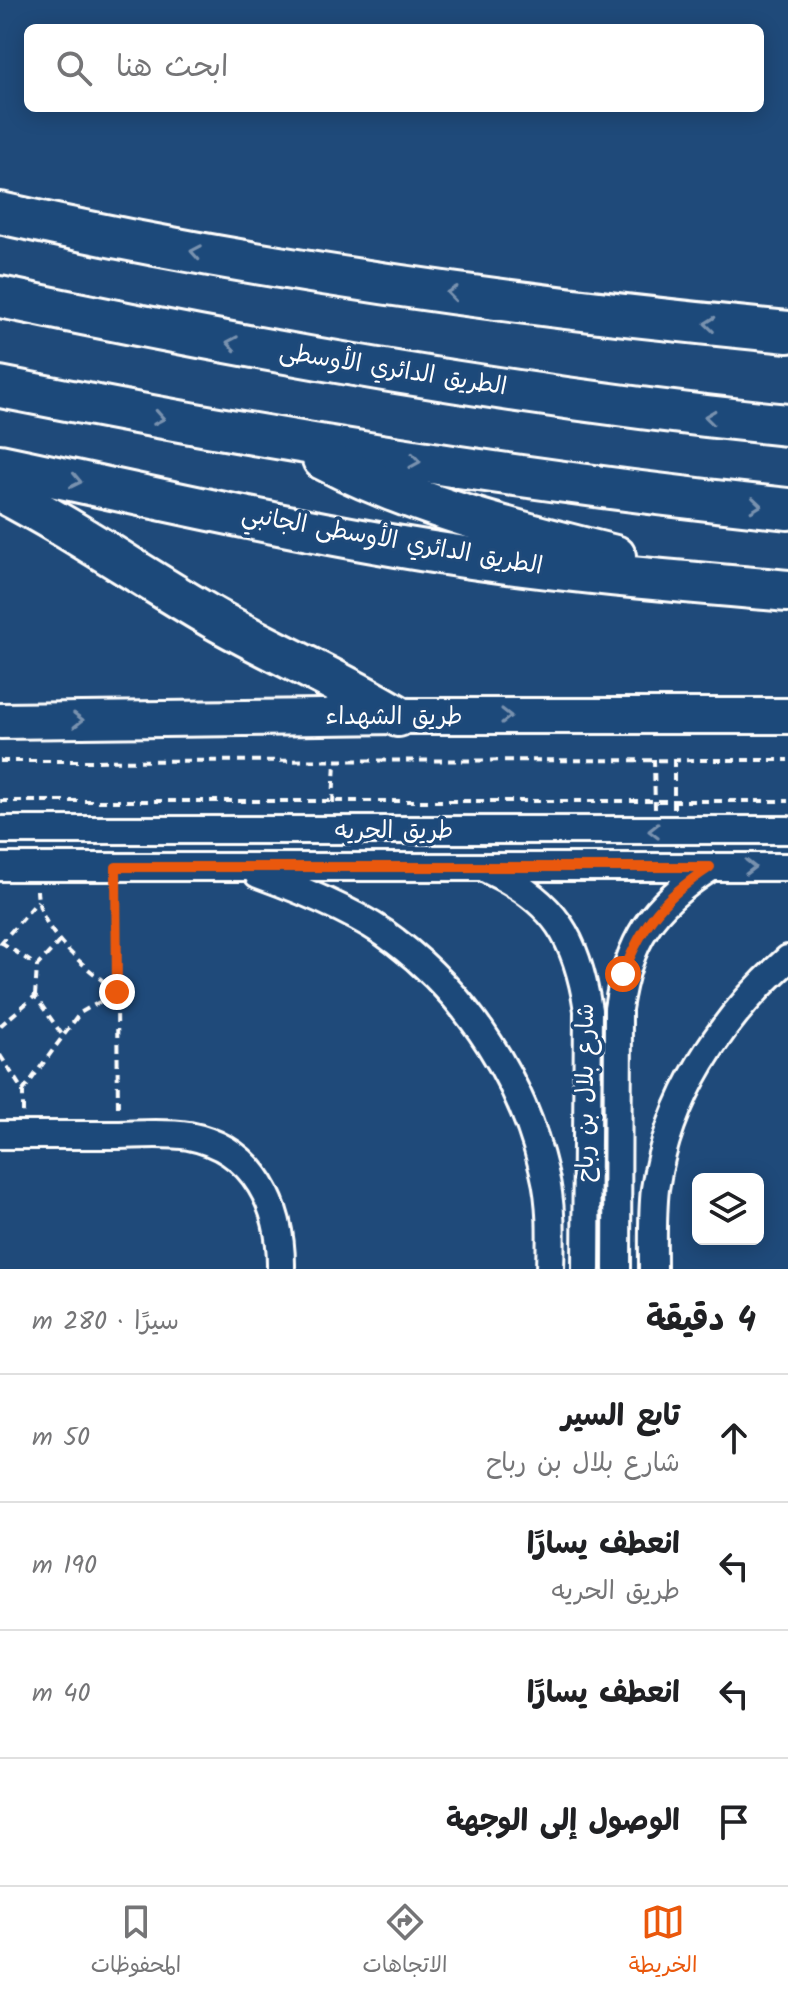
<!DOCTYPE html>
<html lang="ar">
<meta charset="utf-8">
<style>
body{margin:0;font-family:Kalam,"Playpen Sans Arabic",sans-serif;background:#f2f2f2;color:#202124;direction:rtl}
.controls{position:absolute;right:24px;bottom:24px;display:grid;overflow:hidden;border-radius:12px;box-shadow:0 4px 20px #0003}
.controls button{width:72px;height:72px;display:grid;place-items:center;padding:0;border:0;border-bottom:2px solid #e0e0e0;background:#fff;color:#202124;font:40px sans-serif}
.stop{position:absolute;width:24px;height:24px;margin:-18px;border:6px solid #ea580c;border-radius:50%;background:#fff}
.stop.end{background:#ea580c;border-color:#fff;box-shadow:0 2px 8px #0008}
.list{margin:0;padding:0;list-style:none}
h2{display:flex;justify-content:space-between;align-items:center;height:104px;margin:0;padding:0 32px;font-size:34px}
h2 small{font-size:26px;font-weight:400;color:#757577}
.list li{display:grid;grid-template-columns:52px 1fr auto;gap:24px;align-items:center;box-sizing:border-box;height:128px;padding:0 32px;border-top:2px solid #e0e0e0}
.list b{display:block;font-size:30px;white-space:nowrap}
.list p{margin:0;font-size:26px;white-space:nowrap;color:#757577}
.list em{font-size:26px;font-style:normal;color:#757577}
.icon{flex:none;width:44px;height:44px;fill:none;stroke:currentColor;stroke-width:2;stroke-linecap:round;stroke-linejoin:round}
.map{position:relative;flex:none;width:788px;height:1269px;overflow:hidden;direction:ltr}
.search{position:absolute;background:#fff;box-shadow:0 4px 20px #0003;left:24px;right:24px;top:24px;height:88px;display:flex;align-items:center;gap:20px;box-sizing:border-box;padding:0 28px;border-radius:12px;color:#757577;font-size:30px}
.sheet{height:616px;background:#fff}
nav{display:flex;justify-content:space-around;align-items:center;box-sizing:border-box;height:112px;border-top:2px solid #e0e0e0;background:#fff;font-size:22px;color:#757577}
nav a{display:grid;justify-items:center;gap:4px}
nav .on{color:#ea580c}
.map>svg:first-child{display:block}
</style>
<div class="map">
<svg width="788" height="1269" viewBox="0 0 788 1269">
<rect width="100%" height="100%" fill="#1f4a7a"/>
<filter id="ink" filterUnits="userSpaceOnUse"><feTurbulence type="fractalNoise" baseFrequency=".0125" numOctaves="2"/><feDisplacementMap in="SourceGraphic" scale="16" xChannelSelector="R" yChannelSelector="G"/><feConvolveMatrix kernelMatrix="1 2 1 2 8 2 1 2 1" color-interpolation-filters="sRGB"/></filter>
<g filter="url(#ink)">
<g fill="none" stroke-linecap="round" stroke-linejoin="round">
<defs>
<g id="minor">
<path d="M0 830H788"/>
<path d="M0 867H788"/>
<path d="M488 870C555 901 577 938 588 1010L586 1269"/>
<path d="M258 874C299 889 361 914 395 941 469 997 523 1082 544 1172 552 1203 551 1237 550 1269"/>
<path d="M0 1135C37 1135 73 1135 110 1135 136 1135 164 1132 189 1136 256 1149 282 1208 281 1269"/>
<path d="M617 1269 618 1009C628 941 652 905 710 868"/>
<path d="M653 1269C653 1243 652 1215 655 1189 668 1098 721 1018 788 959"/>
</g>
<path id="major" d="M0 721 398 716H788"/>
<g id="highway">
<path d="M0 213C259 271 524 307 788 332"/>
<path d="M0 297C260 352 523 398 788 425"/>
<path d="M0 387C261 439 524 481 788 509"/>
<path d="M323 459C410 505 519 532 615 556"/>
<path d="M0 465C148 496 296 531 445 554 559 572 673 581 788 591"/>
<path d="M0 491C74 529 142 577 215 619 275 653 339 680 398 716"/>
</g>
</defs>
<use href="#minor" stroke="#fff" stroke-width="32"/>
<use href="#major" stroke="#fff" stroke-width="40"/>
<use href="#highway" stroke="#fff" stroke-width="46"/>
<g stroke="#fff" stroke-width="4" stroke-dasharray="8 6" stroke-linecap="butt">
<path d="M654 759 655 809"/>
<path d="M674 759V809"/>
<path d="M0 761 788 760"/>
<path d="M0 801H788"/>
<path d="M333 803 335 761"/>
<path d="M116 889 118 1112"/>
<path d="M1 942 37 966"/>
<path d="M0 944 38 901"/>
<path d="M35 996 37 966 59 942"/>
<path d="M0 1026 35 996 63 1036"/>
<path d="M0 1055 23 1091V1114"/>
<path d="M23 1091 80 1013 117 992C87 968 38 933 37 890"/>
</g>
<use href="#minor" stroke="#1f4a7a" stroke-width="26"/>
<use href="#major" stroke="#1f4a7a" stroke-width="34"/>
<use href="#highway" stroke="#1f4a7a" stroke-width="40"/>
</g>
<defs><path id="oneway-chevron" d="M-2-3.5L2.5 0L-2 3.5" fill="none" stroke-width="1.6" stroke-linecap="round" stroke-linejoin="round" transform="scale(2)"/></defs>
<g stroke="#7992af">
<use href="#oneway-chevron" transform="translate(196 252) rotate(-170)"/>
<use href="#oneway-chevron" transform="translate(452 293) rotate(-172)"/>
<use href="#oneway-chevron" transform="translate(710 324) rotate(-174)"/>
<use href="#oneway-chevron" transform="translate(232 343) rotate(-170)"/>
<use href="#oneway-chevron" transform="translate(710 417) rotate(-173)"/>
<use href="#oneway-chevron" transform="translate(159 418) rotate(10)"/>
<use href="#oneway-chevron" transform="translate(415 461) rotate(9)"/>
<use href="#oneway-chevron" transform="translate(76 481) rotate(12)"/>
<use href="#oneway-chevron" transform="translate(756 505) rotate(6)"/>
<use href="#oneway-chevron" transform="translate(506 716)"/>
<use href="#oneway-chevron" transform="translate(78 720) rotate(-1)"/>
<use href="#oneway-chevron" transform="translate(654 831) rotate(179)"/>
<use href="#oneway-chevron" transform="translate(750 867)"/>
</g>
</g>
<g fill="none" stroke-linecap="round" stroke-linejoin="round" filter="url(#ink)">
<path stroke="#ea580c" stroke-width="10" d="M117 992 116 867H710C664 897 643 922 623 974"/>
</g>
<g text-anchor="middle" dominant-baseline="central" stroke-width="7" stroke-linejoin="round" paint-order="stroke">
<g font-size="24" fill="#fff" stroke="#1f4a7a">
<text transform="translate(393 370) rotate(9)">الطريق الدائري الأوسطى</text>
<text transform="translate(392 541) rotate(10)">الطريق الدائري الأوسطى الجانبي</text>
<text x="394" y="717">طريق الشهداء</text>
<text x="394" y="831">طريق الحريه</text>
<text transform="translate(586 1093) rotate(-90)">شارع بلال بن رباح</text>
</g>
</g>
</svg>
<div class="controls">
<button><svg class="icon" aria-label="layers" viewBox="0 0 24 24"><path d="M12 4l9 5-9 5-9-5zM3 14l9 5 9-5"/></svg></button>
</div>
<div class="stop" style="left:623px;top:974px"></div>
<div class="stop end" style="left:117px;top:992px"></div>
<div class="search"><svg class="icon" aria-label="search" viewBox="0 0 24 24"><circle cx="10" cy="10" r="6"/><path d="M15 15l6 6"/></svg>ابحث هنا</div>
</div>
<section class="sheet">
<h2>4 دقيقة<small>سيرًا · 280 m</small></h2>
<ul class="list">
<li><svg class="icon" aria-label="ahead" viewBox="0 0 24 24"><path d="M12 20V5M6 11l6-6 6 6"/></svg><div><b>تابع السير</b><p>شارع بلال بن رباح</p></div><em>50 m</em></li>
<li><svg class="icon" aria-label="left" viewBox="0 0 24 24"><path d="M17 20v-9H6M10 6l-5 5 5 5"/></svg><div><b>انعطف يسارًا</b><p>طريق الحريه</p></div><em>190 m</em></li>
<li><svg class="icon" aria-label="left" viewBox="0 0 24 24"><path d="M17 20v-9H6M10 6l-5 5 5 5"/></svg><div><b>انعطف يسارًا</b></div><em>40 m</em></li>
<li><svg class="icon" aria-label="arrive" viewBox="0 0 24 24"><path d="M6 21V4h12l-3 4 3 4H6"/></svg><div><b>الوصول إلى الوجهة</b></div></li>
</ul>
</section>
<nav>
<a class="on"><svg class="icon" aria-label="map" viewBox="0 0 24 24"><path d="M3 6l6-2 6 2 6-2v14l-6 2-6-2-6 2zM9 4v14M15 6v14"/></svg>الخريطة</a>
<a><svg class="icon" aria-label="directions" viewBox="0 0 24 24"><path d="M12 3l9 9-9 9-9-9zM9 14v-3h6M13 9l2 2-2 2"/></svg>الاتجاهات</a>
<a><svg class="icon" aria-label="saved" viewBox="0 0 24 24"><path d="M7 4h10v16l-5-4-5 4z"/></svg>المحفوظات</a>
</nav>
